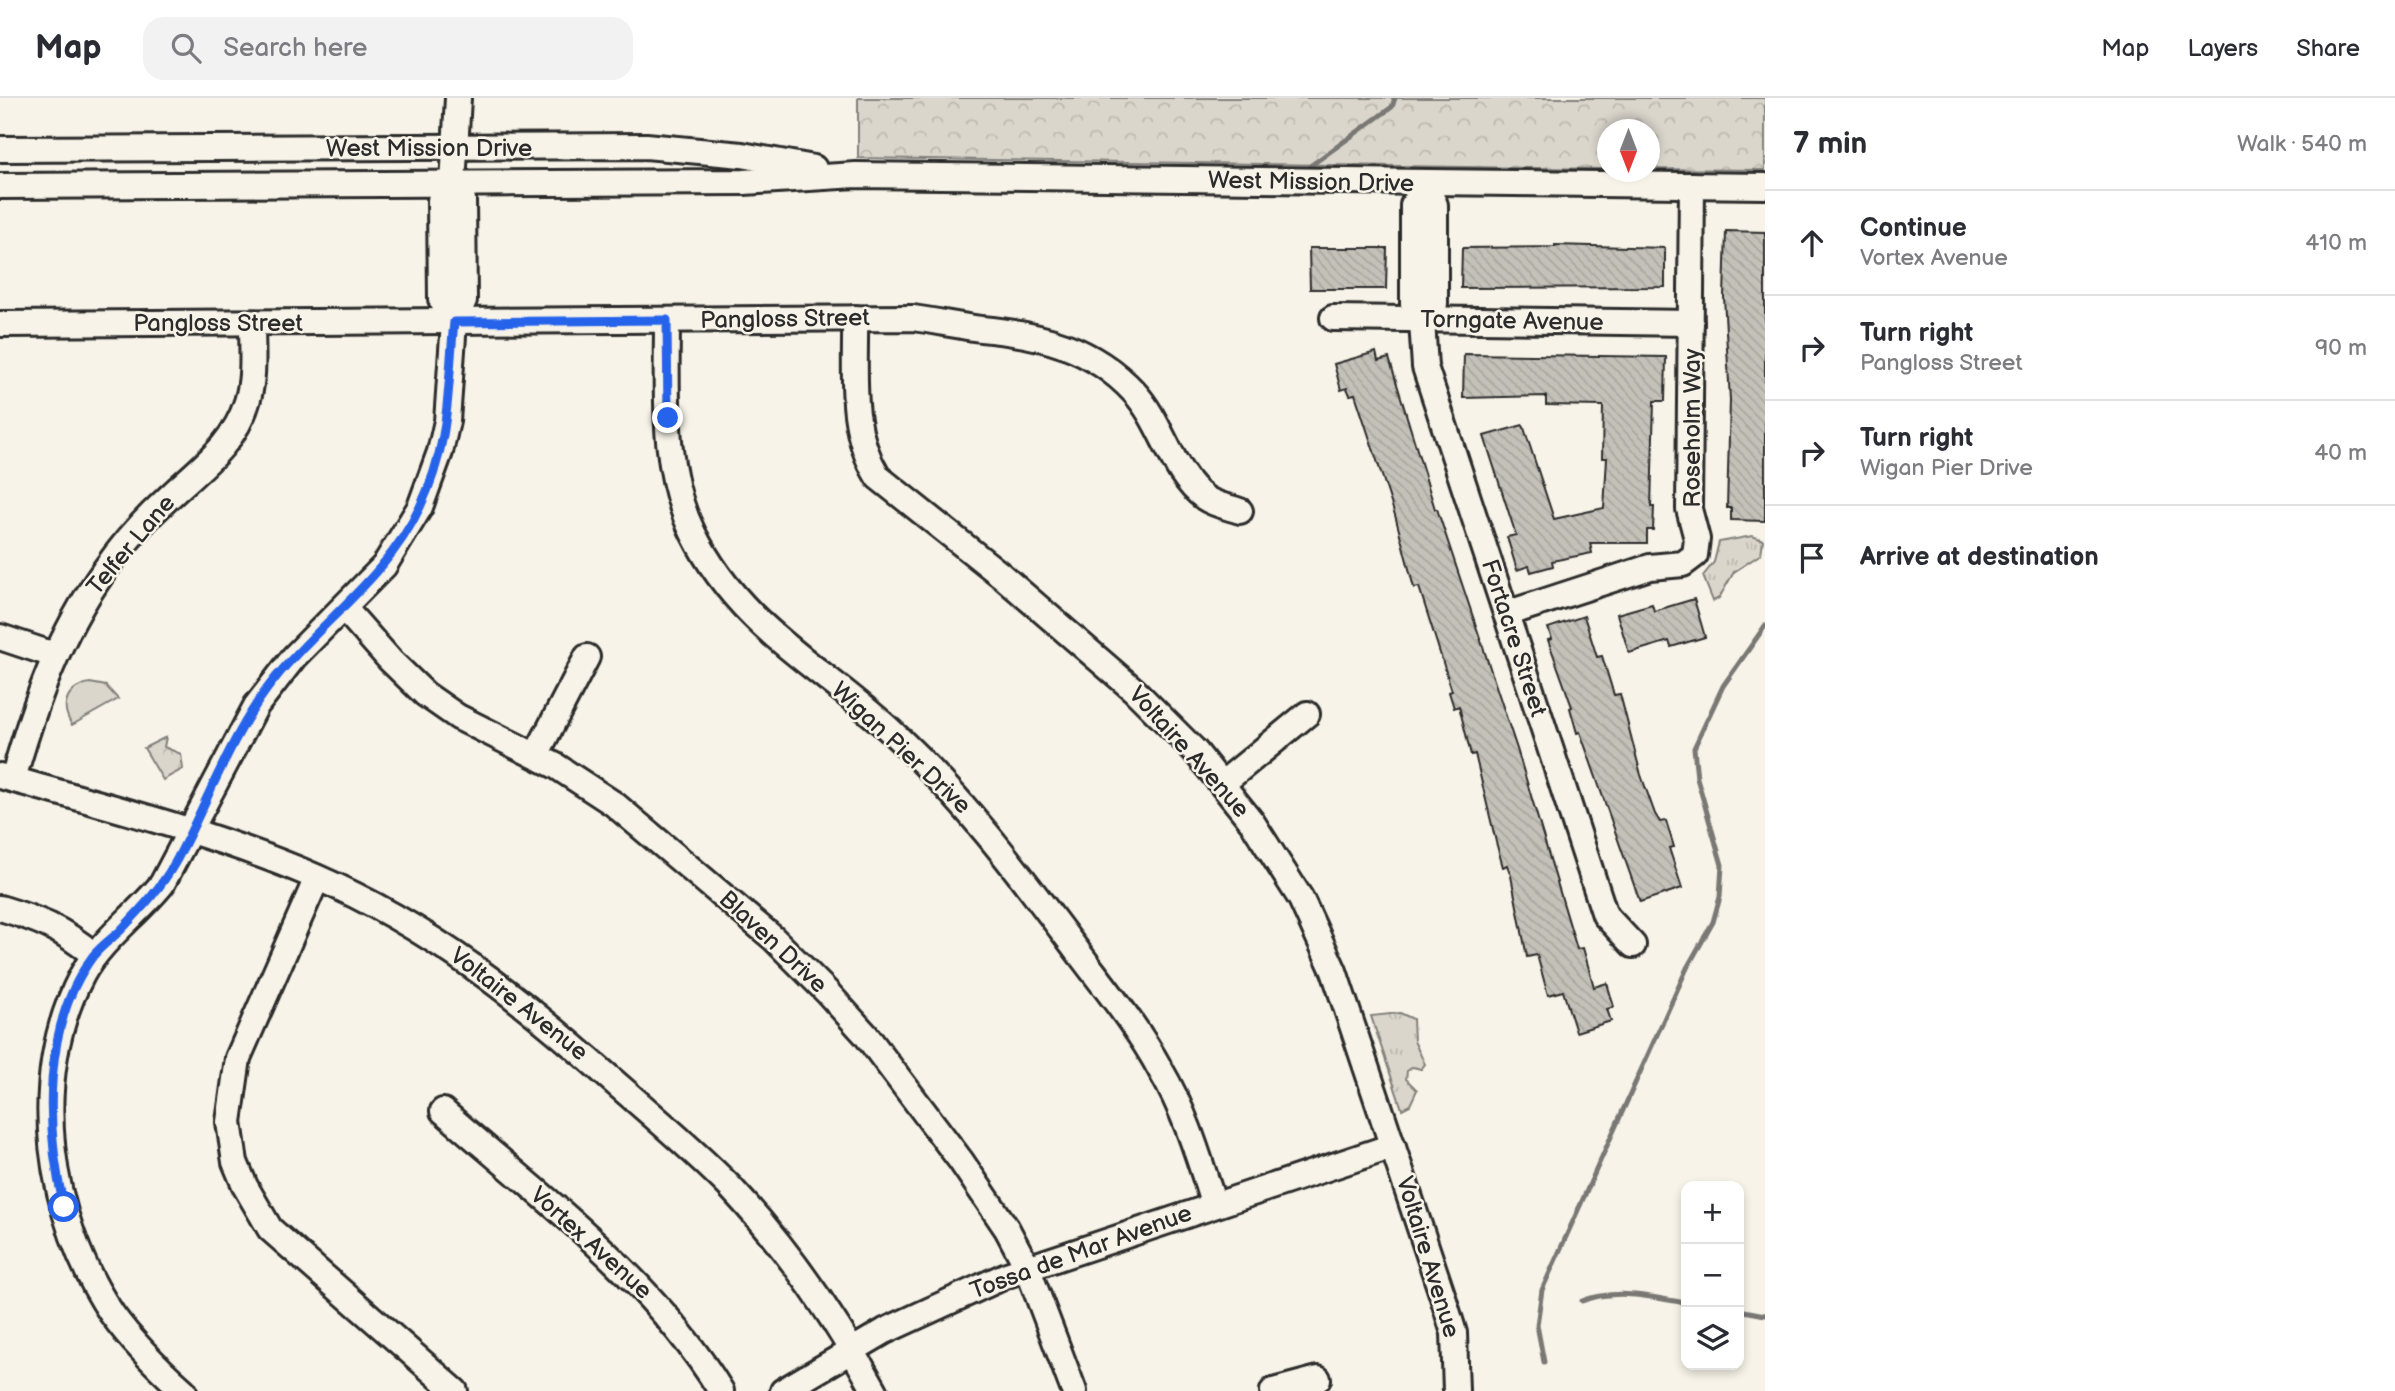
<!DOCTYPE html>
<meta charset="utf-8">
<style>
body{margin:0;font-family:"Balsamiq Sans",sans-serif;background:#f2f2f3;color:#2b2b33}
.controls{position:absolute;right:21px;bottom:21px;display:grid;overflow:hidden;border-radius:14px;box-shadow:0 4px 10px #0003}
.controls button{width:63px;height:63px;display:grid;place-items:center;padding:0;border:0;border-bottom:2px solid #e1e1e2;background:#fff;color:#2b2b33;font:35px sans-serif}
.compass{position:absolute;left:1597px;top:21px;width:63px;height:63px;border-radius:50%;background:#fff;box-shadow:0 4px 10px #0003;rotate:180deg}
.stop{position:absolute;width:21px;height:21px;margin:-16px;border:5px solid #2563eb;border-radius:50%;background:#fff}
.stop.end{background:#2563eb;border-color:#fff;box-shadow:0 2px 7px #0008}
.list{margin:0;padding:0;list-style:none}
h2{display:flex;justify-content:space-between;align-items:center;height:91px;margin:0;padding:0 28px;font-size:30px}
h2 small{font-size:23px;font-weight:400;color:#7c7c81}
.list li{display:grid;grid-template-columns:46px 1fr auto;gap:21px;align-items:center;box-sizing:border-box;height:105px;padding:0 28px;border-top:2px solid #e1e1e2}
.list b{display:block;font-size:26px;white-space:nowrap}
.list p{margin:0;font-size:23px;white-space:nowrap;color:#7c7c81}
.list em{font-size:23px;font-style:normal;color:#7c7c81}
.icon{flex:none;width:38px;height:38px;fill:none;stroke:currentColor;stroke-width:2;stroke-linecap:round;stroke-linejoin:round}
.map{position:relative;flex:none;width:1765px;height:1293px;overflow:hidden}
header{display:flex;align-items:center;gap:42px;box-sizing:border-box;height:98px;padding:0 35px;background:#fff;border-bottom:2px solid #e1e1e2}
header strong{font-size:33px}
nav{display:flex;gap:38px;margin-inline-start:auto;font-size:24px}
.search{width:490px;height:63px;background:#f2f2f3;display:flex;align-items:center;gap:18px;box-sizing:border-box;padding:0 24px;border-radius:21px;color:#7c7c81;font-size:26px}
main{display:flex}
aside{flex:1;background:#fff}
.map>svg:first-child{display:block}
</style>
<header>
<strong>Map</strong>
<div class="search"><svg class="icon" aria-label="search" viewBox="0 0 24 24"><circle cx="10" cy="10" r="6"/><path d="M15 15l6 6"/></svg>Search here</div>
<nav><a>Map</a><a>Layers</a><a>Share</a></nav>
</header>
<main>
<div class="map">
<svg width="1765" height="1293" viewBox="0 0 1765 1293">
<defs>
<pattern id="grass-tufts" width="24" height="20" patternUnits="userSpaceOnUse" patternTransform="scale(1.75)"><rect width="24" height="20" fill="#dad6cc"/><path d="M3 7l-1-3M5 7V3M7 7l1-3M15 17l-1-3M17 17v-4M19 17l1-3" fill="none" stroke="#bbb8af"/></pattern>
<pattern id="forest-crowns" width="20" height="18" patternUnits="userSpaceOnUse" patternTransform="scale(1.75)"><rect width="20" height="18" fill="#dad6cc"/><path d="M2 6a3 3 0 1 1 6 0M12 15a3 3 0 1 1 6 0" fill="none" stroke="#bbb8af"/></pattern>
<pattern id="building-back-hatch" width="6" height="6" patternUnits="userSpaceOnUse" patternTransform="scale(1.75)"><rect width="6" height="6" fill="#c4c1b9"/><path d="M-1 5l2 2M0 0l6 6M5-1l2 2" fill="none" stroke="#a9a69f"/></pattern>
</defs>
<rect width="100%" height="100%" fill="#f7f3e8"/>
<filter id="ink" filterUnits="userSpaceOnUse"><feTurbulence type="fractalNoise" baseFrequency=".0143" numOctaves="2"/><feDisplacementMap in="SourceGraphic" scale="14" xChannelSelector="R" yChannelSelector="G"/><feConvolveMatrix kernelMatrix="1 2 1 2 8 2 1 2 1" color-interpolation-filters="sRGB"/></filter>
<g filter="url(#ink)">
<g fill="url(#grass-tufts)" stroke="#82807c" stroke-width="2">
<path d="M1752 438 1763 442 1761 456 1734 474 1719 500 1713 503 1703 478 1714 464 1719 444Z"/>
<path d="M1400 915 1413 921 1414 943 1425 966 1421 971 1413 969 1407 973 1406 981 1417 992 1410 1007 1402 1011 1371 918Z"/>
</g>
<g fill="url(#forest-crowns)" stroke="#82807c" stroke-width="2">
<path d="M858 0H1765V72L1650 71V32H1608L1607 71 858 60Z"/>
<path d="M166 639 164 649 181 656 183 671 163 682 144 650Z"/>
</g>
<path fill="#dad6cc" stroke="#82807c" stroke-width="2" d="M90 585 106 588 118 601 72 627C59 607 67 589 90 585Z"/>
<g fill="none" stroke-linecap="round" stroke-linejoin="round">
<g stroke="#7a7874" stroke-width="5">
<path d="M1310 68 1392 9 1395 0"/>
<path d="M1582 1203C1617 1190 1650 1199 1686 1205"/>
<path d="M1739 1212 1765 1217"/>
<path d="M1544 1264 1537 1227 1542 1192 1687 870 1713 824 1720 799 1722 767 1697 680 1694 650 1723 588 1765 528"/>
</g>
</g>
<g fill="url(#building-back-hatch)" stroke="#2b2b2b" stroke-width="2">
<path d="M1726 133 1765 134V423L1731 422V410H1727L1730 302 1724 199Z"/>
<path d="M1555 147 1665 150V189L1461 190 1462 150 1555 149Z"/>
<path d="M1309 150H1387L1386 191H1310Z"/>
<path d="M1376 254 1378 263 1389 260 1435 411H1437L1517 651 1577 851 1583 850 1594 889 1607 885 1614 909 1607 911 1611 923 1576 934 1563 893 1548 897 1537 857 1527 859 1511 778 1507 767 1503 769 1496 744 1475 656 1471 657 1459 608 1454 610 1449 594 1452 593 1419 489 1414 490 1395 417 1355 296 1350 297 1347 290 1341 292 1334 266Z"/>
<path d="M1464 256 1666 259 1665 303H1654L1651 409H1654L1653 432H1647V445H1590L1592 455 1552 463 1553 468 1531 474 1529 468 1517 472 1507 439 1516 437 1484 338 1523 327 1554 421 1604 410 1607 360H1602L1603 308 1546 307V298L1463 300Z"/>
<path d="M1694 501 1705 539 1671 549 1669 543 1629 555 1617 516 1652 506 1654 513Z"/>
<path d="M1584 518 1597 559 1602 558 1614 597 1620 596 1641 677 1655 716 1660 724 1666 723 1674 749 1669 750 1682 790 1640 804 1580 634 1577 635 1570 610 1572 609 1548 542 1552 541 1548 530Z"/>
</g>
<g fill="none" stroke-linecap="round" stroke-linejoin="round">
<defs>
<g id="minor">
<path d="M0 51 646 48 742 57 814 70"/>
<path d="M1425 86 1413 107V206L1422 223 1425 269 1605 817 1633 847"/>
<path d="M0 88 744 84 856 77 1765 88"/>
<path d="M855 220C856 276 848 330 878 379L1001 477 1134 592 1195 653 1252 724 1301 801 1334 873 1442 1196 1454 1235 1456 1293"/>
<path d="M1333 220 1691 225"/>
<path d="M667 222C667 293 661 370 693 435 740 530 820 567 894 636 964 701 1019 775 1076 851 1105 890 1137 928 1160 971 1185 1013 1199 1060 1214 1107"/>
<path d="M1422 223 1435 206V107L1425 86"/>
<path d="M454 224 441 201 440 102 453 86 458 0"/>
<path d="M0 226 913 220C936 223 958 228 981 231 1040 236 1092 249 1134 294 1163 325 1171 375 1205 400 1215 407 1229 409 1240 413"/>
<path d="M344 510 390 562 425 596 458 619 556 668 614 706 773 840 827 894 866 937 961 1063 1007 1131 1027 1169 1074 1293"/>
<path d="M1506 516 1650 469 1683 466 1695 457 1697 441 1689 411 1692 87"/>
<path d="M0 539 54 557"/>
<path d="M536 657 587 559"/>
<path d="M0 678C107 708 214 735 316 779 431 829 520 900 612 982 652 1017 694 1052 731 1090 787 1150 836 1221 875 1293"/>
<path d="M13 681C34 607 59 536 104 473 122 447 144 422 167 401 198 371 234 348 247 304 255 279 252 251 252 225"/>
<path d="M1223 685 1307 616"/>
<path d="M317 780 238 960 229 1024 235 1064 245 1088 270 1131 455 1293"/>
<path d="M0 810C40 822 61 830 94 857"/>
<path d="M443 1013C542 1100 651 1179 721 1293"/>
<path d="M184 1293C158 1270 133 1245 112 1216 48 1121 27 981 82 877 101 842 137 817 162 786L256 608 294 559 384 468 420 409 440 354 447 323 454 224 464 202 463 101 453 86"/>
<path d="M783 1293 885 1233 1007 1177 1393 1048"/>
<path d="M1273 1293 1318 1281"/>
</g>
</defs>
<use href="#minor" stroke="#2b2b2b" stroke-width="30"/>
<use href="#minor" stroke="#f7f3e8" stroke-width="24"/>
</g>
</g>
<g fill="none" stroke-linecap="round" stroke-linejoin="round" filter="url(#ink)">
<path stroke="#2563eb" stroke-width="9" d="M64 1109C45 1030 42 927 93 858 100 849 111 841 120 833 141 811 161 790 176 763 209 702 232 632 277 578 325 520 387 479 420 409 451 344 447 292 454 224L667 222 668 320"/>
</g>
<g text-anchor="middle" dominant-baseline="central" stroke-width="5" stroke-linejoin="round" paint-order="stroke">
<g font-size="24" fill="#2b2b2b" stroke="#f7f3e8">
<text x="429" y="50">West Mission Drive</text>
<text transform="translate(1311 84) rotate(1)">West Mission Drive</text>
<text transform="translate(785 221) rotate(-1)">Pangloss Street</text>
<text transform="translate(1512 223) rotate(1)">Torngate Avenue</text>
<text x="218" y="225">Pangloss Street</text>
<text transform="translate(1692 330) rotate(-90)">Roseholm Way</text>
<text transform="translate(131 447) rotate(-50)">Telfer Lane</text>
<text transform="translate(1514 540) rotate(72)">Fortacre Street</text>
<text transform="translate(901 650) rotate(43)">Wigan Pier Drive</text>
<text transform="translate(1189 654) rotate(48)">Voltaire Avenue</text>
<text transform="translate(773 844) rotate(43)">Blaven Drive</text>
<text transform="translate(519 906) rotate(38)">Voltaire Avenue</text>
<text transform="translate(591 1145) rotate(42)">Vortex Avenue</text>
<text transform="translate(1081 1154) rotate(-20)">Tossa de Mar Avenue</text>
<text transform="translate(1428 1159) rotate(73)">Voltaire Avenue</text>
</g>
</g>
</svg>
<div class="controls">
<button>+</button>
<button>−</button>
<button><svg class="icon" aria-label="layers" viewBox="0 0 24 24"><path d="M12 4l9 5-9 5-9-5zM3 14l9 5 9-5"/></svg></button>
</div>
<svg class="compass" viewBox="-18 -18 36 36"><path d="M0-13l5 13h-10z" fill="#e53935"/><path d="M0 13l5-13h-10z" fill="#7c7c81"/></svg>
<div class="stop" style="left:64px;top:1109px"></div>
<div class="stop end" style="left:668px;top:320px"></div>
</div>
<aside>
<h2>7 min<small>Walk · 540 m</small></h2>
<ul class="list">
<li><svg class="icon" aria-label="ahead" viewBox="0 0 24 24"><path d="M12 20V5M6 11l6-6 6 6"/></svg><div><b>Continue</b><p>Vortex Avenue</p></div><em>410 m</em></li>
<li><svg class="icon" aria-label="right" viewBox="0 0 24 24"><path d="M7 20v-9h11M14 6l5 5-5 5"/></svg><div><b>Turn right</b><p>Pangloss Street</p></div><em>90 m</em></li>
<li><svg class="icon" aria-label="right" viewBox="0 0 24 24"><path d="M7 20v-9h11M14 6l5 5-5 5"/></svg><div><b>Turn right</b><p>Wigan Pier Drive</p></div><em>40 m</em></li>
<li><svg class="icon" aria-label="arrive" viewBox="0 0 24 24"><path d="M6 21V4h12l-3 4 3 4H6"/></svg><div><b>Arrive at destination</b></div></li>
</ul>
</aside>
</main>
